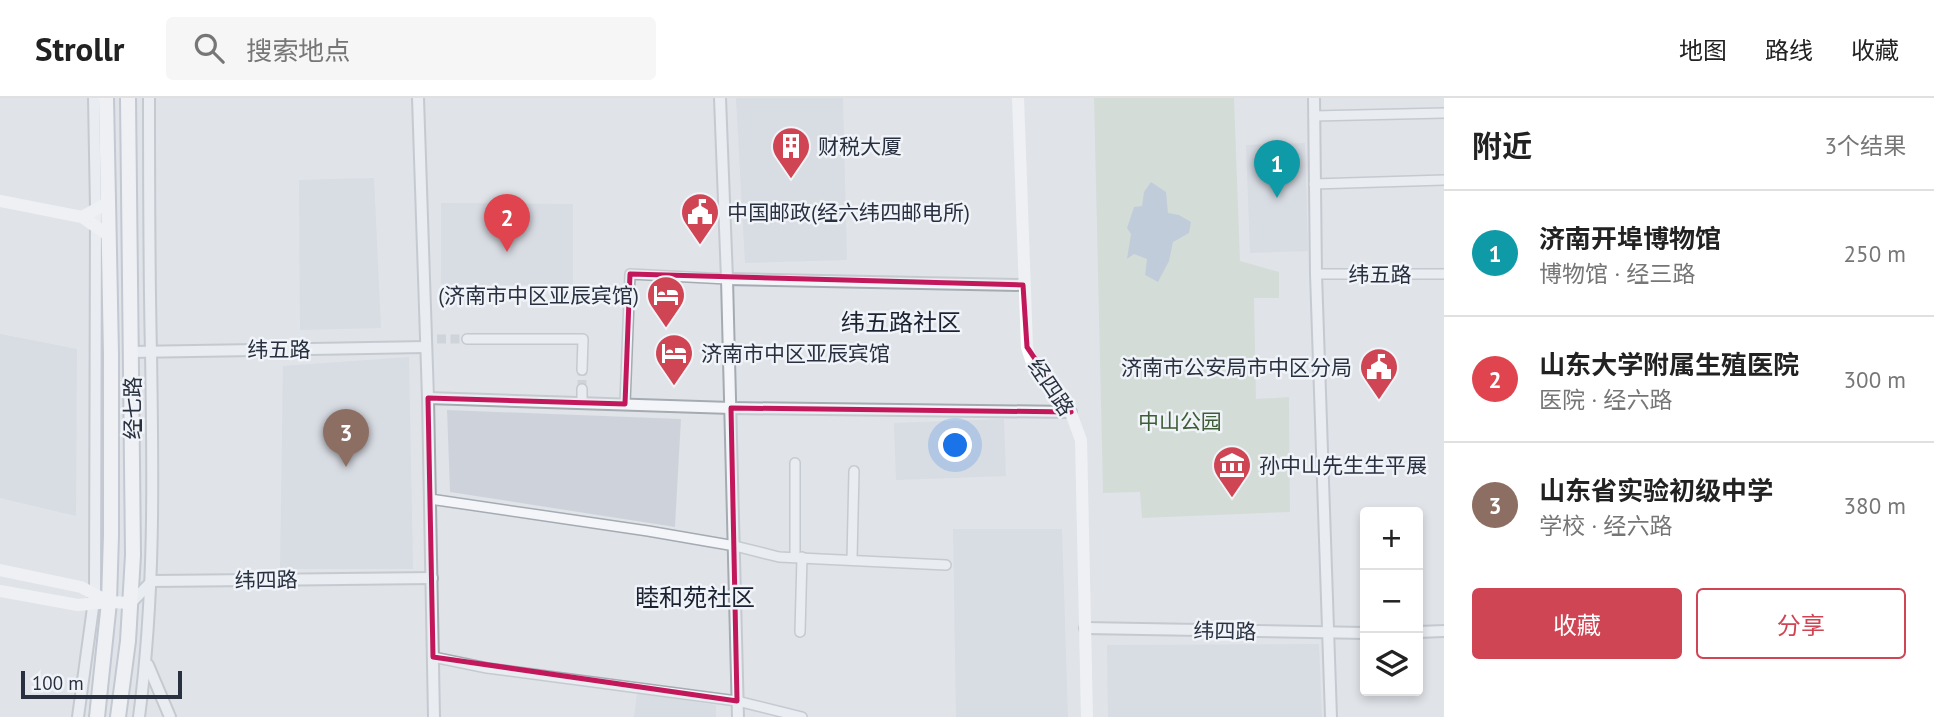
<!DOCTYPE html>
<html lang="zh">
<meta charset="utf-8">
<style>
body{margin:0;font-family:"PT Sans","Noto Sans SC",sans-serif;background:#f6f6f6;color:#222}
.controls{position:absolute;right:21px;bottom:21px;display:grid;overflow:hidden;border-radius:7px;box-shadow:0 4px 10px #0003}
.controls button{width:63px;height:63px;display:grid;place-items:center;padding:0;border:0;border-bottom:2px solid #e0e0e0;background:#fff;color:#222;font:35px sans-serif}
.scale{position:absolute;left:21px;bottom:18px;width:161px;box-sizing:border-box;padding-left:7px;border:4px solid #293141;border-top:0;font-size:19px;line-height:24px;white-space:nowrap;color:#293141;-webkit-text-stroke:5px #f0f3f7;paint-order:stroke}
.you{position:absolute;left:956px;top:348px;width:24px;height:24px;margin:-18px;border:5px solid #fff;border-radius:50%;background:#1a73e8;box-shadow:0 0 0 10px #1a73e833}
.badge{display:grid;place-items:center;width:46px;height:46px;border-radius:50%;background:#cf4554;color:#fff;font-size:23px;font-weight:700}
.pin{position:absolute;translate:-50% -58px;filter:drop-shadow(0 2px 4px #0008)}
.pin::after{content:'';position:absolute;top:37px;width:24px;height:21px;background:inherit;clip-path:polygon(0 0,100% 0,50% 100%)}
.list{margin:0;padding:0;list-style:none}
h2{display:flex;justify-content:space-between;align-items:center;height:91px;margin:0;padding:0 28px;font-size:30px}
h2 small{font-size:23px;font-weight:400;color:#767676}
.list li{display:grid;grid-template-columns:46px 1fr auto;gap:21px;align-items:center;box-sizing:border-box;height:126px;padding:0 28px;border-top:2px solid #e0e0e0}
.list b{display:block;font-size:26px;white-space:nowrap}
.list p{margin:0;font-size:23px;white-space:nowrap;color:#767676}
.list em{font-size:23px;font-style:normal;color:#767676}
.actions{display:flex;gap:14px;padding:21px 28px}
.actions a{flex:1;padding:16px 0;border:2px solid #cf4554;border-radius:7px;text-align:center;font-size:24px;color:#cf4554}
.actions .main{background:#cf4554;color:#fff}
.icon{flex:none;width:38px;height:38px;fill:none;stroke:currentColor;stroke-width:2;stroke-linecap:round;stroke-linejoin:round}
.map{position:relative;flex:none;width:1444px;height:619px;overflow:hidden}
header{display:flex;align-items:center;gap:42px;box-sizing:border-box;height:98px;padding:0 35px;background:#fff;border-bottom:2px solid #e0e0e0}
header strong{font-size:33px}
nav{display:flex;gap:38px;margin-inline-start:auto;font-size:24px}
.search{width:490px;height:63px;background:#f6f6f6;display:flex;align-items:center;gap:18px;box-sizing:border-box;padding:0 24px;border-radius:7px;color:#767676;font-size:26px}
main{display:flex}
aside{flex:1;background:#fff}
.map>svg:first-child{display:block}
</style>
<header>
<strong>Strollr</strong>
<div class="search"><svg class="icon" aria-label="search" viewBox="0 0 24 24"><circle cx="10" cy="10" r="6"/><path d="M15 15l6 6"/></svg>搜索地点</div>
<nav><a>地图</a><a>路线</a><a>收藏</a></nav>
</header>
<main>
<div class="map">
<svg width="1444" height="619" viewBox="0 0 1444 619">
<rect width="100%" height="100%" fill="#e0e4e9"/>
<g fill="#ced3db">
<path d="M736 0H843L847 162 745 165Z"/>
<path d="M1305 45 1308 153 1250 155 1246 47Z"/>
<path d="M374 80 381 230 300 232 299 82Z"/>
<path d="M441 105 573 106V188L441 186Z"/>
<path d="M0 236 77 251 76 418 0 400Z"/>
<path d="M409 259 413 471H280L283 268Z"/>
<path d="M447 312 681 321 675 429 450 394Z"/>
<path d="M1004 321 1006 378 896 382 894 325Z"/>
<path d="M953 431H1062L1068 619H956Z"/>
<path d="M1319 546 1322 619H1108L1107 547Z"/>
<path d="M637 595 716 607V619H634Z"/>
</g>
<path fill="#c5d3c2" d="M1094 0H1234L1240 163 1279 174V200H1254L1256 301 1289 299 1290 414 1142 420 1140 394 1103 395Z"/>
<path fill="#9bb0ca" d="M1151 84 1166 94 1168 115 1179 117 1191 124 1189 135 1173 144 1169 163 1158 184 1145 177 1147 161 1134 156 1127 161 1131 136 1127 130 1134 109 1142 108 1144 94Z"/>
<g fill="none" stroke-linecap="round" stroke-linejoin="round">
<g stroke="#bbc0c7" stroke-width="9" stroke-dasharray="9 4.5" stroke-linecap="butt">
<path d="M437 241H467"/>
<path d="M582 291V272"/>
</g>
<defs>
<g id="minor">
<path d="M1314 18 1444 15"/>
<path d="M1314 86 1444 82"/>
<path d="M1316 176H1444"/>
<path d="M467 241H583L582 272"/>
<path d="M582 305V291"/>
<path d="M625 306 630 176 727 181"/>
<path d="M795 365V459"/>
<path d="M430 401 648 433 735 448 779 459 946 467"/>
<path d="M852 461 854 373"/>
<path d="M800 534 802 459"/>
<path d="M433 559 487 570 737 603 802 619"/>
</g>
<g id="tertiary">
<path d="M418 0 428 300 434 619"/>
<path d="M720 0 727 181 738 619"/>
<path d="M1314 0 1316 176 1331 619"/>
<path d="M727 181 1023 187"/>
<path d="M131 254 426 249"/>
<path d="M428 300 731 310 1071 314"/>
<path d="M131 505 152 483 432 480"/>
<path d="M1085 530 1365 535"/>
<path d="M1418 534 1444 533"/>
<path d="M148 567 170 619"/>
<path d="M78 619 95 495 96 112 94 0"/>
<path d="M139 619C155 497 153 377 151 254 149 169 149 85 149 0"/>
</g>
<g id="primary">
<path d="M97 619 109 504 111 437V256L106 0"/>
<path d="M118 619 128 543 133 457 128 0"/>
</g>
</defs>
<use href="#minor" stroke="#a5abb3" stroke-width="12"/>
<use href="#tertiary" stroke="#a5abb3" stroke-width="14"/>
<use href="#primary" stroke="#a0a7b5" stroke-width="18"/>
<use href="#minor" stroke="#f3f5f8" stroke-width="9"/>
<use href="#tertiary" stroke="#f3f5f8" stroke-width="10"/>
<g stroke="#fff" stroke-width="12">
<path d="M1018 0 1027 249 1031 262 1068 307 1081 342 1087 619"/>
<path d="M0 103 82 119 108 137"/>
<path d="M82 119 109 104"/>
<path d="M0 472 81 489 109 504"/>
<path d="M0 493 78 507 109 504 131 505"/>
</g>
<use href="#primary" stroke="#fff" stroke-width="14"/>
</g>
<path d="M0 0H1444V619H0ZM630 176 1023 187 1027 249 1071 314 731 310 737 603 433 559 428 300 625 306Z" fill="#e0e4e9" fill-opacity=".55" fill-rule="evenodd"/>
<path fill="none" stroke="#c2185b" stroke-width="5" stroke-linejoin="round" d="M630 176 1023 187 1027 249 1071 314 731 310 737 603 433 559 428 300 625 306Z"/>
<defs>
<symbol id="building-pin" viewBox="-11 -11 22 30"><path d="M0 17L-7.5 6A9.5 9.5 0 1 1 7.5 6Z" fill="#cf4554" stroke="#f0f3f7"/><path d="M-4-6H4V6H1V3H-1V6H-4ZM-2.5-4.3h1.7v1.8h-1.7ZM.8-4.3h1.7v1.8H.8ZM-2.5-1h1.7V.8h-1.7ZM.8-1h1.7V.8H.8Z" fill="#fff"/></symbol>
<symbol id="civic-pin" viewBox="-11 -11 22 30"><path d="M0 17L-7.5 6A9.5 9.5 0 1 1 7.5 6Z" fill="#cf4554" stroke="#f0f3f7"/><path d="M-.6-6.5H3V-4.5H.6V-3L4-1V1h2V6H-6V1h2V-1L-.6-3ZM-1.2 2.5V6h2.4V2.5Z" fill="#fff"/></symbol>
<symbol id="hotel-pin" viewBox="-11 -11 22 30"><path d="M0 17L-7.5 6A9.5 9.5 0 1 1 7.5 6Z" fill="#cf4554" stroke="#f0f3f7"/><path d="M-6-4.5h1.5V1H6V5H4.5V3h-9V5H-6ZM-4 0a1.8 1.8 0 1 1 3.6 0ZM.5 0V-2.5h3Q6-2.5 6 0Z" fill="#fff"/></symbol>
<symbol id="museum-pin" viewBox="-11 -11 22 30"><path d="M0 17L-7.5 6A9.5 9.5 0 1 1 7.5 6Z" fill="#cf4554" stroke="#f0f3f7"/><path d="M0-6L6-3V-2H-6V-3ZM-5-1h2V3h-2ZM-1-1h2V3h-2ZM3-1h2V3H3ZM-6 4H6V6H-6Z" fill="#fff"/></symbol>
</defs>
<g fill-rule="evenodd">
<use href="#building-pin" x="769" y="26" width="44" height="60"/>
<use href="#civic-pin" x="678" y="92" width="44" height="60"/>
<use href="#hotel-pin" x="644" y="175" width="44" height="60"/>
<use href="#hotel-pin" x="652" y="233" width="44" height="60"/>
<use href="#civic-pin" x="1357" y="247" width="44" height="60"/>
<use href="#museum-pin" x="1210" y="345" width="44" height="60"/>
</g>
<g text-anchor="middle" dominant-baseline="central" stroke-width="5" stroke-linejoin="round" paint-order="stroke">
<g font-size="21" fill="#293141" stroke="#f0f3f7" text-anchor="start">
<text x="818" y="48">财税大厦</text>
<text x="727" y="114">中国邮政(经六纬四邮电所)</text>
<text x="639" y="197" text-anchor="end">(济南市中区亚辰宾馆)</text>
<text x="701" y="255">济南市中区亚辰宾馆</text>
<text x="1352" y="269" text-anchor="end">济南市公安局市中区分局</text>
<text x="1259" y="367">孙中山先生生平展</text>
</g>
<g font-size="21" fill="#293141" stroke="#f0f3f7">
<text x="1380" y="176">纬五路</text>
<text x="279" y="251">纬五路</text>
<text transform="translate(1051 289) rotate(56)">经四路</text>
<text transform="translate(132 310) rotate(-90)">经七路</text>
<text transform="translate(266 482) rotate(-1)">纬四路</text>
<text transform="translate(1225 533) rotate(1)">纬四路</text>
</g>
<g font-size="21" fill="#3c5d36" stroke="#f0f3f7">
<text x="1180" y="323">中山公园</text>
</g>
<g font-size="24" fill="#1b2232" stroke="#f0f3f7">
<text x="901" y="224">纬五路社区</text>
<text x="695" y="499">睦和苑社区</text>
</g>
</g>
</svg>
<div class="controls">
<button>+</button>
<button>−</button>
<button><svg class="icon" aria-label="layers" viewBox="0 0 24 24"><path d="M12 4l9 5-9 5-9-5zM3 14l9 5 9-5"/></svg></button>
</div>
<div class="scale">100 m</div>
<div class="you"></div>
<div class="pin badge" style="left:1277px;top:100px;background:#0f9aa8">1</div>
<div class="pin badge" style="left:507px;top:154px;background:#e0444e">2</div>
<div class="pin badge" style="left:346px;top:369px;background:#8d6e63">3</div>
</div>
<aside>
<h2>附近<small>3个结果</small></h2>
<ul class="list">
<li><span class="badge" style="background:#0f9aa8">1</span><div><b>济南开埠博物馆</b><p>博物馆 · 经三路</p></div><em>250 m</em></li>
<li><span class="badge" style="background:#e0444e">2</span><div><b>山东大学附属生殖医院</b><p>医院 · 经六路</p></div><em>300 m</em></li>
<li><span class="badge" style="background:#8d6e63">3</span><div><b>山东省实验初级中学</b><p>学校 · 经六路</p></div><em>380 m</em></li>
</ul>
<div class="actions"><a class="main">收藏</a><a>分享</a></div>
</aside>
</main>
